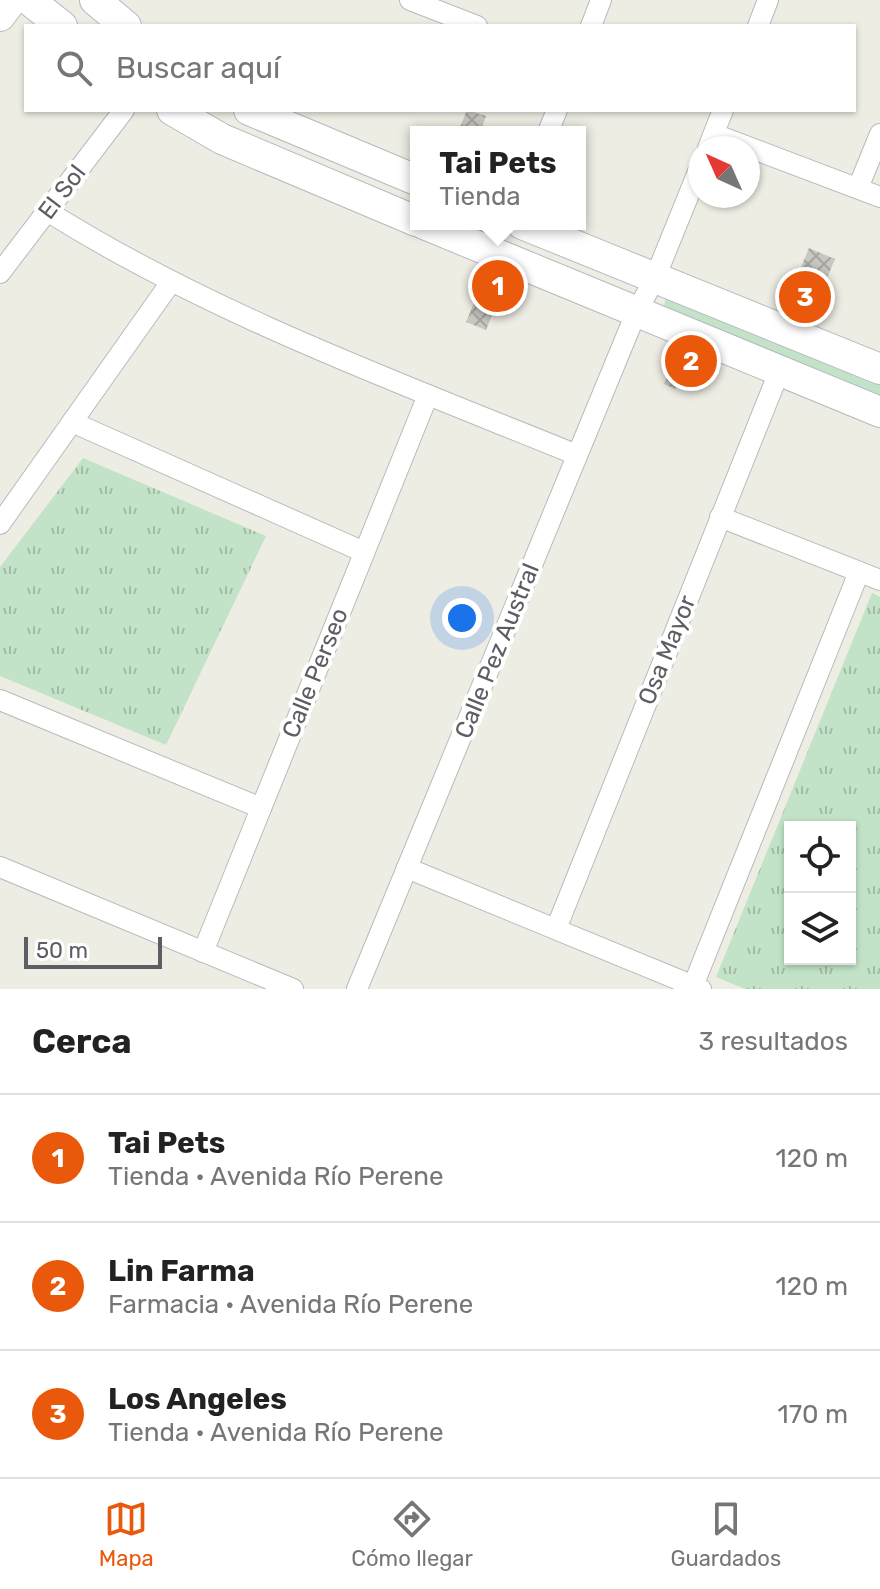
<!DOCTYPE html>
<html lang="es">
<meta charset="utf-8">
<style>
body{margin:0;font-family:Rubik,sans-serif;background:#f2f2f2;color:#222}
.controls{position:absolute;right:24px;bottom:24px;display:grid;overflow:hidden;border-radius:0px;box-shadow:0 2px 6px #0004}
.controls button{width:72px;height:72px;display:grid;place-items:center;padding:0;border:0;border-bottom:2px solid #e0e0e0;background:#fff;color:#222;font:40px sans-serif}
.compass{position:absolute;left:688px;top:136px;width:72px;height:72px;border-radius:50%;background:#fff;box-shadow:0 2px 6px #0004;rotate:315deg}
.scale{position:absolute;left:24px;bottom:20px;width:138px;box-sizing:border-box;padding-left:8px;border:4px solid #5c5e63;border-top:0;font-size:22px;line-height:28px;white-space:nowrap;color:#5c5e63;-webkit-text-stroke:6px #fff;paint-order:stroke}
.you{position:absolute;left:462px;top:618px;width:28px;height:28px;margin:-20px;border:6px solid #fff;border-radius:50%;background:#1a73e8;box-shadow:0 0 0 12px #1a73e833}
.badge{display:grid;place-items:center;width:52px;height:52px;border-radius:50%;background:#ea580c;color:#fff;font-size:26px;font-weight:700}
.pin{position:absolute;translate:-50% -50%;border:4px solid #fff;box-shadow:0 2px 8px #0006}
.popup{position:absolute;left:410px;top:126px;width:176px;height:104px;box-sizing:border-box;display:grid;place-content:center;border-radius:0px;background:#fff;filter:drop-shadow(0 2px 6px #0005);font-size:26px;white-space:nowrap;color:#767676}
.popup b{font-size:30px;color:#222}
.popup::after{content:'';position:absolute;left:50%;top:100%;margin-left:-16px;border:16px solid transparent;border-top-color:#fff}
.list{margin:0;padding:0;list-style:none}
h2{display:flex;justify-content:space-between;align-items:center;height:104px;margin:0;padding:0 32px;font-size:34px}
h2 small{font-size:26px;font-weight:400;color:#767676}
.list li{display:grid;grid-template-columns:52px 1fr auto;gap:24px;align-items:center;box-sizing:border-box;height:128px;padding:0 32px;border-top:2px solid #e0e0e0}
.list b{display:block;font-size:30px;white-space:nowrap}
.list p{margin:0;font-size:26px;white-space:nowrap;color:#767676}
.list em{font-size:26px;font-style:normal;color:#767676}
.icon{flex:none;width:44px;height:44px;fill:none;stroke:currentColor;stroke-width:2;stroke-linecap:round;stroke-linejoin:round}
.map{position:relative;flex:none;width:880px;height:989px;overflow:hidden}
.search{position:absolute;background:#fff;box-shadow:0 2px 6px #0004;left:24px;right:24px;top:24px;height:88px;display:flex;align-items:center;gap:20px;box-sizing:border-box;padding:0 28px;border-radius:0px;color:#767676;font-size:30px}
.sheet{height:488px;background:#fff}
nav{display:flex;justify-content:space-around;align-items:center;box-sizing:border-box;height:112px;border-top:2px solid #e0e0e0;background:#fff;font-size:22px;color:#767676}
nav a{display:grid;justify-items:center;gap:4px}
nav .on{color:#ea580c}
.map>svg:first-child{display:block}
</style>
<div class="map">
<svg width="880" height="989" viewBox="0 0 880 989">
<defs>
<pattern id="park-tufts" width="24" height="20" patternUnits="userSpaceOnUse" patternTransform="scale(2)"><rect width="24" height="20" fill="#c2e3c8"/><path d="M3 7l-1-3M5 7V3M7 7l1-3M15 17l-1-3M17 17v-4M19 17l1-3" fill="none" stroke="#a1bba6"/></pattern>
<pattern id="building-cross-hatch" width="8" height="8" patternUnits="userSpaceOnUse" patternTransform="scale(2)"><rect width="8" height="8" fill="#c9c7c1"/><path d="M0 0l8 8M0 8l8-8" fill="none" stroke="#a6a5a0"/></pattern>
</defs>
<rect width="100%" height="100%" fill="#edede4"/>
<path fill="#c2e3c8" d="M666 298 880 378V398L663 309Z"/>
<g fill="url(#park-tufts)" fill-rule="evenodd">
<path d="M83 458 266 536 166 745 0 676V567Z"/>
<path d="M872 593 880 597V989H745L716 977ZM790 827H850V959H790Z"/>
</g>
<g fill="url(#building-cross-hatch)">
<path d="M467 110 486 116 480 132H458Z"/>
<path d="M809 248 835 259 813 311 787 301Z"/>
<path d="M487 272 506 281 486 330 466 322Z"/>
<path d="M678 349 705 359 695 382 681 376 675 389 664 384Z"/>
</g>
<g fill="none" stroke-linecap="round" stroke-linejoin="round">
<defs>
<g id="street">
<path d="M410 0 477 26"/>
<path d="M591 26 601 0"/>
<path d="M758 26 768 0"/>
<path d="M548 132 557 110"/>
<path d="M714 134 880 197"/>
<path d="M708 148 723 110"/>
<path d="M858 188 880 134"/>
<path d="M47 211C209 313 400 383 577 455"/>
<path d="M0 273 124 110"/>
<path d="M72 422 364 552"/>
<path d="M720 517 880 580"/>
<path d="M0 524 171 282"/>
<path d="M0 700 261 808"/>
<path d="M0 867 293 989"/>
<path d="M407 868 701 989"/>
<path d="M556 929 779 372"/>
<path d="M203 952 428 395"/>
<path d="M693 986 859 572"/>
<path d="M357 989 636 313 655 278 700 167"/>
</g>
<g id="secondary">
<path d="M29 0 62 26"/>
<path d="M95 0 126 26"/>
<path d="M0 16 12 0"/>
<path d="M172 110 222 139 416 221"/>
<path d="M249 110 416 180"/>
<path d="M424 224 880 412"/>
<path d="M522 224 880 369"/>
</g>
</defs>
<use href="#street" stroke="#b9babf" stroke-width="22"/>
<use href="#secondary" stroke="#b8b9bf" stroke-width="32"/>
<use href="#street" stroke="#fff" stroke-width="20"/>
<use href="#secondary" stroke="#fff" stroke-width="30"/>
</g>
<g text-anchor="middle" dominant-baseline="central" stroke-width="8" stroke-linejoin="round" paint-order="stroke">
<g font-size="24" fill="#5c5e63" stroke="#fff">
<text transform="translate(62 192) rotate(-53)">El Sol</text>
<text transform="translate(667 650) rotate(-68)">Osa Mayor</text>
<text transform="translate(497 651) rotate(-68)">Calle Pez Austral</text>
<text transform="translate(315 673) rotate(-68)">Calle Perseo</text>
</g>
</g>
</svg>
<div class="controls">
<button><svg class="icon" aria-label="locate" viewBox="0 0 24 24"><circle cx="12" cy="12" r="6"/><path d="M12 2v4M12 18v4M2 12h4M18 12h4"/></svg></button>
<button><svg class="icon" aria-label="layers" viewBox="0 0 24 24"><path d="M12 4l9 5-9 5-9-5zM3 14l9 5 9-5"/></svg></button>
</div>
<svg class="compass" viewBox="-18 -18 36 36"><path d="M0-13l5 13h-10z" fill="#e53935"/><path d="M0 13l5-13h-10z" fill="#767676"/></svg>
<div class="scale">50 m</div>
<div class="you"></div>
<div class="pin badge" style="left:498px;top:286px">1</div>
<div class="popup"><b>Tai Pets</b>Tienda</div>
<div class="pin badge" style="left:691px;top:361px">2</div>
<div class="pin badge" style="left:805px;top:297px">3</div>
<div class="search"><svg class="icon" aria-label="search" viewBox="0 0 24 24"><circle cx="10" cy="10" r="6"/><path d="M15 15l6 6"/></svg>Buscar aquí</div>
</div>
<section class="sheet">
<h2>Cerca<small>3 resultados</small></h2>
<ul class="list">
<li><span class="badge">1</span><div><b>Tai Pets</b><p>Tienda · Avenida Río Perene</p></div><em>120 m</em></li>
<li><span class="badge">2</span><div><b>Lin Farma</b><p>Farmacia · Avenida Río Perene</p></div><em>120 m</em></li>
<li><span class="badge">3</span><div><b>Los Angeles</b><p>Tienda · Avenida Río Perene</p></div><em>170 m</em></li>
</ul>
</section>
<nav>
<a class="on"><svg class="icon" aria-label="map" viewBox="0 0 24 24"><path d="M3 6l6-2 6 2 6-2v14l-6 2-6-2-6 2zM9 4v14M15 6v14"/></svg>Mapa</a>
<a><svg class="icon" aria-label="directions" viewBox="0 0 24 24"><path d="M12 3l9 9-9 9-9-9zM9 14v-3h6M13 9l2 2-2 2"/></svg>Cómo llegar</a>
<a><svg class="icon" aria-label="saved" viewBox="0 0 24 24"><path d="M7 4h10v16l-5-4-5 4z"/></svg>Guardados</a>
</nav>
